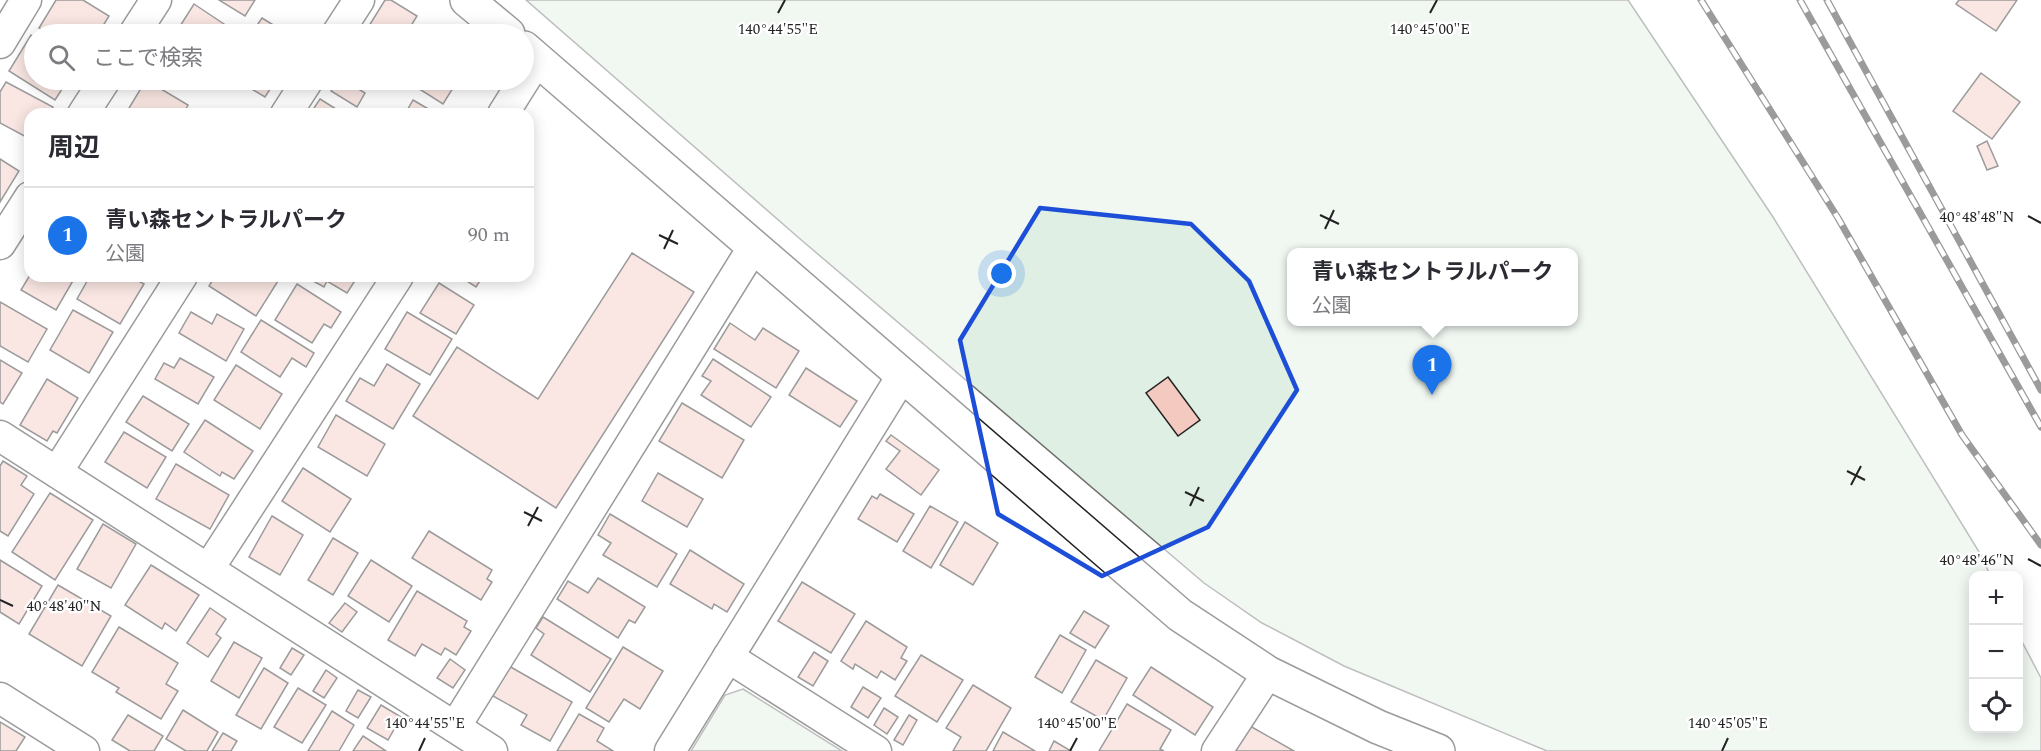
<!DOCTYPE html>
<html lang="ja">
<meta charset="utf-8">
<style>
body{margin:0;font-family:Spectral,"Noto Sans JP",serif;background:#f2f2f3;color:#2b2b33}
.controls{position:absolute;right:18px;bottom:18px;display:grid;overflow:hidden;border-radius:12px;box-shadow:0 3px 15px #0003}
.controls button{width:54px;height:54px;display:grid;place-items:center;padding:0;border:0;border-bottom:2px solid #e1e1e2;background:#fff;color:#2b2b33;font:30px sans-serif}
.you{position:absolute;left:1002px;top:274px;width:21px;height:21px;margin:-15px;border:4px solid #fff;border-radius:50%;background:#1a73e8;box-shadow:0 0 0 9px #1a73e833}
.badge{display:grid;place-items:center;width:39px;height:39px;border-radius:50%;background:#1a73e8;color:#fff;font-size:20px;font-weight:700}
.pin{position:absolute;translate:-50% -50px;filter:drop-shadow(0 2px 3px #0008)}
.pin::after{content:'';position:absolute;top:32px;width:21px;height:18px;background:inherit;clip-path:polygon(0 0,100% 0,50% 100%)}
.popup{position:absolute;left:1287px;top:248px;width:291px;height:78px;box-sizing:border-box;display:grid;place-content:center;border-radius:12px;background:#fff;filter:drop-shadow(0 2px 4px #0005);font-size:20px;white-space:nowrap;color:#7c7c81}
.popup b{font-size:22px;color:#2b2b33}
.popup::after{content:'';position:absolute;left:50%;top:100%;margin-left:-12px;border:12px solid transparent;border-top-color:#fff}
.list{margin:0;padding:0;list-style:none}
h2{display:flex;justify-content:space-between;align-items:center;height:78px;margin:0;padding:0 24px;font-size:26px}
h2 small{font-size:20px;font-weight:400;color:#7c7c81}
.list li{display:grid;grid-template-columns:39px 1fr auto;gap:18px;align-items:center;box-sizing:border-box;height:96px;padding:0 24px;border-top:2px solid #e1e1e2}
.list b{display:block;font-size:22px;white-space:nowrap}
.list p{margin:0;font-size:20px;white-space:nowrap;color:#7c7c81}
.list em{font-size:20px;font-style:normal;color:#7c7c81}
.icon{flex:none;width:33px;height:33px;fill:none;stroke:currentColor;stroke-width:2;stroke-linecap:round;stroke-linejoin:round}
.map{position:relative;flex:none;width:2041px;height:751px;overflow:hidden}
.search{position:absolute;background:#fff;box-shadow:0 3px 15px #0003;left:24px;top:24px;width:510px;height:66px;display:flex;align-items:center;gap:15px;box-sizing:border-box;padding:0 21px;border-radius:33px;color:#7c7c81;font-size:22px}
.panel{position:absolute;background:#fff;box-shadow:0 3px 15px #0003;left:24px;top:108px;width:510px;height:174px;border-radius:18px}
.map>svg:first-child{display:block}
</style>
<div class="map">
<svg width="2041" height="751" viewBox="0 0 2041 751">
<rect width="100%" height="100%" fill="#fff"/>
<g fill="#e0efe3" stroke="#6f6f6f" stroke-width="1.5" fill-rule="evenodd">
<path d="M526 0H1628L1773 217 1981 555 1990 575 1974 576V728H2018L2019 636 2041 678V751H1547L1344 666 1262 623 1204 583 799 238ZM1291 252H1573V322H1291Z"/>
<path d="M743 689 842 751H691L725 695Z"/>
</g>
<g fill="#f3c9c0" stroke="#222" stroke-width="1.5">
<path d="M56 0H83L109 16 98 34H49L39 28Z"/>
<path d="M219 0H255L245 16Z"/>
<path d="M385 0H391L417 16 409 29 417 34H364Z"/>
<path d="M1959 0H2017L1996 31 1956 4Z"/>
<path d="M194 4 236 32 234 34H175Z"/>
<path d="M262 18 288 34H251Z"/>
<path d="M31 35 34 37V80H68L55 100 9 71Z"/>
<path d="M1981 73 2020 102 1992 139 1953 111Z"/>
<path d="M146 80 188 105 183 114 126 113Z"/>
<path d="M237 80H276L265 97Z"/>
<path d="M338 80H344L365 93 357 107 331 91Z"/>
<path d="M368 80H401L396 88 384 80 380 87Z"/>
<path d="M416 80H458L443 104 413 85Z"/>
<path d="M6 82 53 107 49 114H30V139L0 123V92Z"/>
<path d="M320 99 344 114H310Z"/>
<path d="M413 100 437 114H405Z"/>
<path d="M1987 141 1998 166 1987 170 1977 146Z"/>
<path d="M0 159 19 171 0 202Z"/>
<path d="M632 253 694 292 556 508 413 416 457 347 538 399Z"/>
<path d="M30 275 69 276 74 279 56 310 21 290Z"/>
<path d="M90 276H130L144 284 120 324 77 299Z"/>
<path d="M215 276H270L278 281 256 316 209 286Z"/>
<path d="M304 276H358L347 293 327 281 324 287Z"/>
<path d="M459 276H483L476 287Z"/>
<path d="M439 283 474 305 456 334 420 313Z"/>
<path d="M297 284 341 312 331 328 324 324 312 343 275 320Z"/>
<path d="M0 302 47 329 28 362 0 346Z"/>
<path d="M73 310 113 332 89 373 50 350Z"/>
<path d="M191 312 212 324 217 314 244 329 226 361 179 333Z"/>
<path d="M407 312 452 339 430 375 385 349Z"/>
<path d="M261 320 314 353 306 367 292 358 280 377 241 352Z"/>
<path d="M730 323 755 340 763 328 799 351 776 388 714 349Z"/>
<path d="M180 358 214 377 198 404 155 379 164 363 174 368Z"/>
<path d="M713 359 771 397 751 427 701 395 711 381 702 376Z"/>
<path d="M0 360 22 373 3 404 0 402Z"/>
<path d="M387 364 420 384 393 429 346 401 360 378 374 386Z"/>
<path d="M236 365 282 394 260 429 214 400Z"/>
<path d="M806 368 857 401 840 427 789 395Z"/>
<path d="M1168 377 1200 420 1178 436 1146 393Z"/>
<path d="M47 379 78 398 57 433 53 431 47 441 20 425Z"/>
<path d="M143 396 189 424 172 451 126 422Z"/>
<path d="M682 403 744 440 722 478 659 441Z"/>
<path d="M336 415 385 444 367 476 318 447Z"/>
<path d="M205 420 253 451 234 479 222 472 220 476 184 452Z"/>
<path d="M124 432 166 457 147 488 105 462Z"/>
<path d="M891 435 939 470 921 495 886 469 900 451 886 441Z"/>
<path d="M3 461 27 476 21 485 34 494 8 536 0 531V466Z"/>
<path d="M176 464 229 495 210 529 156 499Z"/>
<path d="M303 468 351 499 330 532 282 501Z"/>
<path d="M658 473 703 499 687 527 642 501Z"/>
<path d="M50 493 93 520 55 580 12 552Z"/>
<path d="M880 494 914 514 897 542 858 519 872 496 877 499Z"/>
<path d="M930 506 958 522 931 568 903 551Z"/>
<path d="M610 514 677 554 657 587 603 555 611 543 598 535Z"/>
<path d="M272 516 303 535 280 575 249 557Z"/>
<path d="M965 522 998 543 973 585 940 565Z"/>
<path d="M103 524 136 544 111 588 77 569Z"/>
<path d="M429 531 492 570 487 579 492 582 481 600 412 558Z"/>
<path d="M333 538 358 553 333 595 308 580Z"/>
<path d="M690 550 744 584 727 612 714 604 712 609 670 584Z"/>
<path d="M0 560 42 586 19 624 0 612Z"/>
<path d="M371 560 412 586 389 622 348 596Z"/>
<path d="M151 565 199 595 176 631 165 623 162 629 125 605Z"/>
<path d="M598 578 645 607 635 623 629 620 618 638 557 599 568 581 588 593Z"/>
<path d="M802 582 855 614 831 653 778 621Z"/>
<path d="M58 585 111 616 82 666 29 634Z"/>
<path d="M417 591 467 621 464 627 471 631 456 655 445 648 441 655 422 644 415 656 388 640Z"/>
<path d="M345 603 357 612 342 632 329 623Z"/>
<path d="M210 608 226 619 216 634 221 638 208 657 187 643Z"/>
<path d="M1084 611 1109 626 1095 648 1070 633Z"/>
<path d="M543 617 611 659 590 692 531 655 544 634 536 628Z"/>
<path d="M866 621 907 647 901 658 907 661 895 680 881 671 877 678 855 664 853 669 841 661Z"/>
<path d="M119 627 178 663 166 684 178 691 161 719 116 692 119 688 92 672Z"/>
<path d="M1060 635 1086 650 1062 693 1035 677Z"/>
<path d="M234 642 262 658 239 698 211 681Z"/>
<path d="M623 647 663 671 640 709 624 699 609 722 586 708Z"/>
<path d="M292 648 304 655 291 675 280 668Z"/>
<path d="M814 652 828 661 813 686 798 677Z"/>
<path d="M921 655 963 680 937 722 895 696Z"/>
<path d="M450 659 465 670 453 688 437 678Z"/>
<path d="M1096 660 1127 678 1103 720 1071 702Z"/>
<path d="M509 666 572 702 550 741 521 725 527 715 493 696Z"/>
<path d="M1151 667 1213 707 1195 735 1133 695Z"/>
<path d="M264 668 288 683 261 729 236 715Z"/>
<path d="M326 670 337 678 324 698 313 691Z"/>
<path d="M973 685 1011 708 986 751H953L961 737 946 728Z"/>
<path d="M863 687 881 698 868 718 851 707Z"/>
<path d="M298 688 326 705 302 743 274 727Z"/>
<path d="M358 690 371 697 358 718 346 711Z"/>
<path d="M1127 704 1171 730 1160 749 1164 751H1099Z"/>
<path d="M381 705 401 717 388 740 367 728Z"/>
<path d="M884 708 898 717 887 734 874 725Z"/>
<path d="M183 710 218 732 207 751H186L166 739Z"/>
<path d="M332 711 354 725 339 751H308Z"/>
<path d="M579 714 604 728 597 741 613 751H557Z"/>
<path d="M128 715 163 736 154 751H130L112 740Z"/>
<path d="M909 715 917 720 903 745 894 740Z"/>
<path d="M0 722 25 737 16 751H0Z"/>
<path d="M1250 726 1294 751H1235Z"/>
<path d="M1003 732 1035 751H993Z"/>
<path d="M223 733 237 741 231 751H212Z"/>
<path d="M363 736 386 751H353Z"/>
<path d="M1054 741 1071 751H1049Z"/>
</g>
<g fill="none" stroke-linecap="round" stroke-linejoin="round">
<defs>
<g id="minor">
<path d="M134 34 156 0"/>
<path d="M337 34 359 0"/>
<path d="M0 43 26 0"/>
<path d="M83 114 105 80"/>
<path d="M286 114 308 80"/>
<path d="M503 114 537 60"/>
<path d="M0 244 30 197"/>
<path d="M0 436 492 751"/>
<path d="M57 472 182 276"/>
<path d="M209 568 398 276"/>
<path d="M728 657 876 751"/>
<path d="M0 698 84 751"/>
<path d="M455 727 754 246"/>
<path d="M670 751 902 376"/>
<path d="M1217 751 1268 673"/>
</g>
<g id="tertiary">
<path d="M467 0 508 34"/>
<path d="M524 48 1180 615 1268 673 1378 727 1438 751"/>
</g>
</defs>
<use href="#minor" stroke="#222" stroke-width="33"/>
<use href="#tertiary" stroke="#222" stroke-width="36"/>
<use href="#minor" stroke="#fff" stroke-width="30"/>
<use href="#tertiary" stroke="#fff" stroke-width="33"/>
<defs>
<g id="rail">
<path d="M1701 0 1838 218 1962 435 2041 545"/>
<path d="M1800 0 2041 427"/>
<path d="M1827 0 2041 390"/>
</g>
</defs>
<use href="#rail" stroke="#222" stroke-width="7"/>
<use href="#rail" stroke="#fff" stroke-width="4.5" stroke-dasharray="14" stroke-linecap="butt"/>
</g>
<path d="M0 0H2041V751H0ZM1040 208 1191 224 1249 281 1297 390 1208 527 1102 576 998 514 960 340Z" fill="#fff" fill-opacity=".55" fill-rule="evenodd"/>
<path fill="none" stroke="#1d4ed8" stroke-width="4.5" stroke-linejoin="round" d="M1040 208 1191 224 1249 281 1297 390 1208 527 1102 576 998 514 960 340Z"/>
<path fill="none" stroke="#222" stroke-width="2" d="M778 13 785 0M1430 13 1437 0M1320 215 1339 224M2028 216 2041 223M1325 229 1334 210M659 235 678 244M664 249 673 230M1847 471 1865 480M1851 485 1861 466M1185 492 1204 501M1190 506 1199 487M524 512 542 521M528 526 538 507M2028 559 2041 566M0 600 13 606M419 751 425 738M1070 751 1077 738M1722 751 1728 738"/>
<g font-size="15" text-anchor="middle" fill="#222" stroke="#fff" stroke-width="4.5" stroke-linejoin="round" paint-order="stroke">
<text x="778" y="34">140°44'55"E</text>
<text x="1430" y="34">140°45'00"E</text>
<text x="1977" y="222">40°48'48"N</text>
<text x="1977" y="565">40°48'46"N</text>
<text x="64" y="611">40°48'40"N</text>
<text x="425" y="728">140°44'55"E</text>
<text x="1077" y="728">140°45'00"E</text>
<text x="1728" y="728">140°45'05"E</text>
</g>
</svg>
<div class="controls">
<button>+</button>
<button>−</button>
<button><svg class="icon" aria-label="locate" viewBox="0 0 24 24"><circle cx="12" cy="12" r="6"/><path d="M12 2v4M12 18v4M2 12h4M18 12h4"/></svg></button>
</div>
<div class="you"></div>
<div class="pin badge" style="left:1432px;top:395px">1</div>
<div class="popup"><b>青い森セントラルパーク</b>公園</div>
<div class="search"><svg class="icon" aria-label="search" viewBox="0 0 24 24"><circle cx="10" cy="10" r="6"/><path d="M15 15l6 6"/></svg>ここで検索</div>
<section class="panel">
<h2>周辺<small></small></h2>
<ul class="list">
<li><span class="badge">1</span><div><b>青い森セントラルパーク</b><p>公園</p></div><em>90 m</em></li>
</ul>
</section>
</div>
